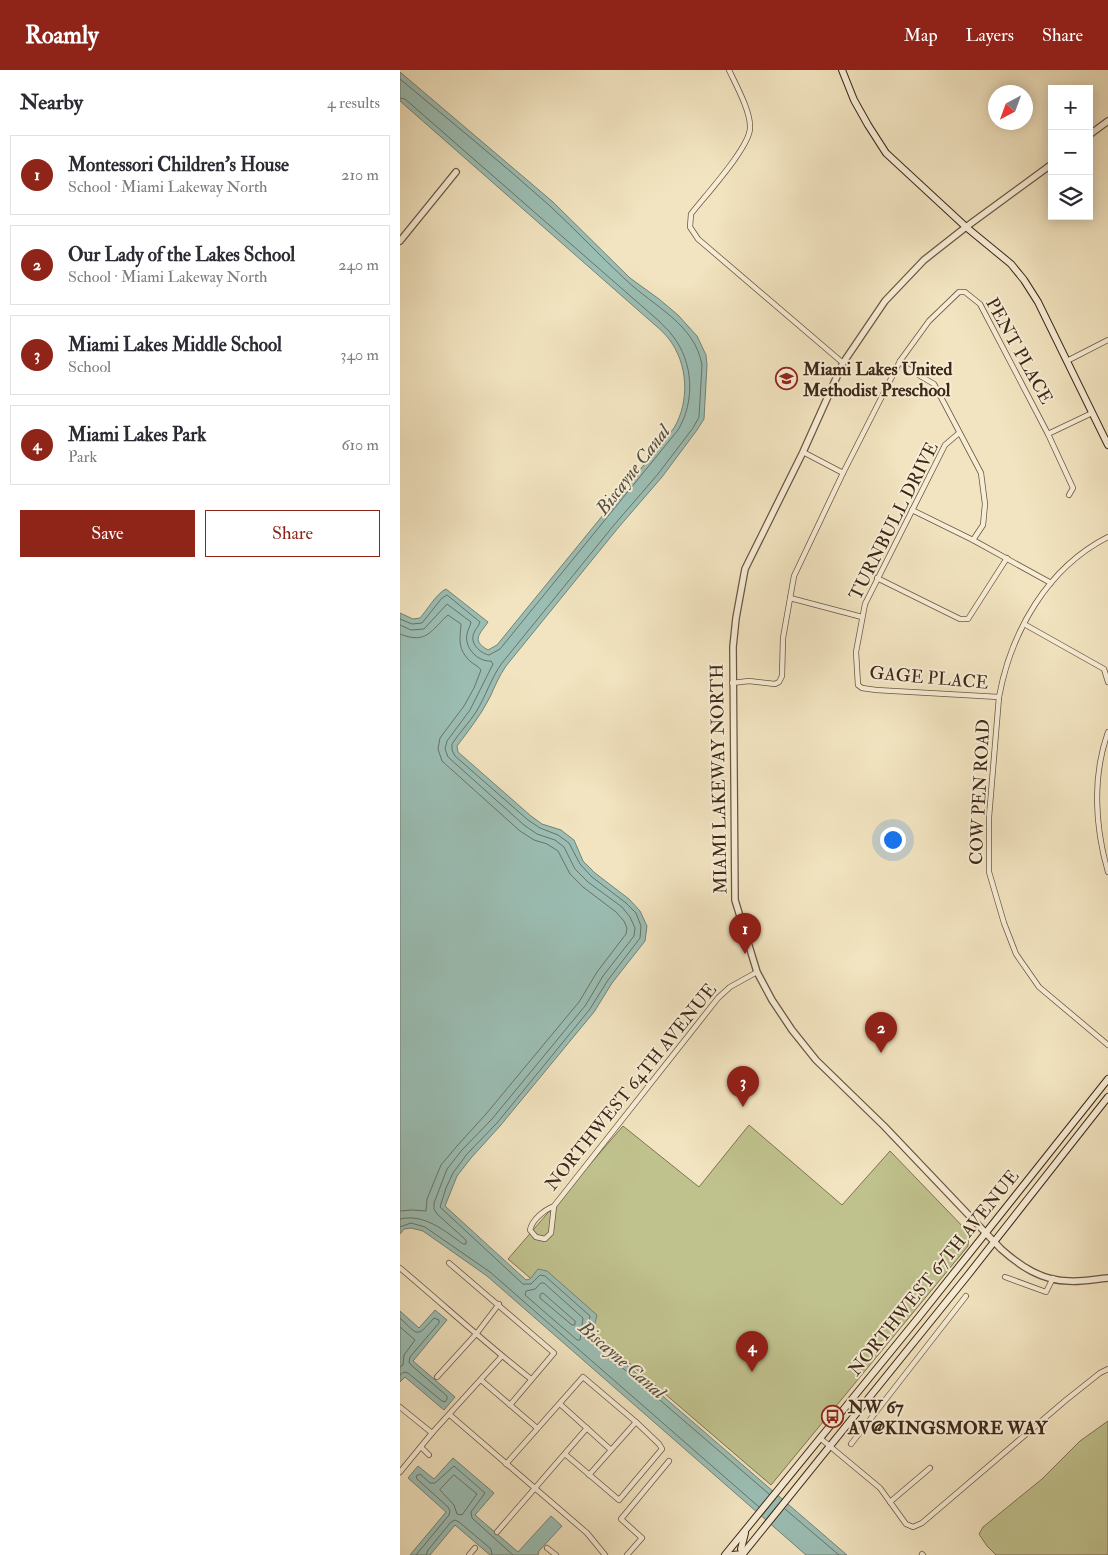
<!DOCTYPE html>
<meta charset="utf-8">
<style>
body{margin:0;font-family:"IM FELL Double Pica",serif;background:#f2f2f3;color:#2b2b33}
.controls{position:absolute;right:15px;top:15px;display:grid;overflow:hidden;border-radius:0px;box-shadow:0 2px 12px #0003}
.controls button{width:45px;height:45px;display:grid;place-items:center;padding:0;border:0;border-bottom:1px solid #e1e1e2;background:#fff;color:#2b2b33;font:25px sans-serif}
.compass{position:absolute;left:588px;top:15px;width:45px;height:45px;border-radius:50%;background:#fff;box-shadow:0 2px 12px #0003;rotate:221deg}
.you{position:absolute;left:492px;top:769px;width:18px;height:18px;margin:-12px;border:4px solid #fff;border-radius:50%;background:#1a73e8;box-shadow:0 0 0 8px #1a73e833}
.badge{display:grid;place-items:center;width:32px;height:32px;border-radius:50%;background:#8f2418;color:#fff;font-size:16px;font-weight:700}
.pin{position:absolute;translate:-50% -41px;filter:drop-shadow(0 1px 2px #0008)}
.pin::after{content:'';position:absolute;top:26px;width:18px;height:15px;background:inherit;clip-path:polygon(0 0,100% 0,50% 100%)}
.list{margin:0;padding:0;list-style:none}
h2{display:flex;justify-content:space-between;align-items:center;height:65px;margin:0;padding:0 20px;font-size:21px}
h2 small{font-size:16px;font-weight:400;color:#7c7c81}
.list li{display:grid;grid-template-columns:32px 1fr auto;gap:15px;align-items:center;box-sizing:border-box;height:80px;margin:0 10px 10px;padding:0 10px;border:1px solid #e1e1e2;border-radius:0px}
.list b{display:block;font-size:19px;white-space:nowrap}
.list p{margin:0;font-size:16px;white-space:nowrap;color:#7c7c81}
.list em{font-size:16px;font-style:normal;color:#7c7c81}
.actions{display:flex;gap:10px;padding:15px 20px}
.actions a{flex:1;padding:11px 0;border:1px solid #8f2418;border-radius:0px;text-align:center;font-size:18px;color:#8f2418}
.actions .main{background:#8f2418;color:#fff}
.icon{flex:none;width:28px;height:28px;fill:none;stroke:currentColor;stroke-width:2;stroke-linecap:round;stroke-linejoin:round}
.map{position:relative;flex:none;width:708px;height:1485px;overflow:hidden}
header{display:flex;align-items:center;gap:30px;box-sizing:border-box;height:70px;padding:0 25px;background:#8f2418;color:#fff}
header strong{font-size:24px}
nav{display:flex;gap:28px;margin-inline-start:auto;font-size:18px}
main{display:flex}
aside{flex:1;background:#fff}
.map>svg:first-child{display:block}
</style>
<header>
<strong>Roamly</strong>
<nav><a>Map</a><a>Layers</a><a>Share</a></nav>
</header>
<main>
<aside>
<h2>Nearby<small>4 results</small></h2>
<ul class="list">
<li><span class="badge">1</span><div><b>Montessori Children's House</b><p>School · Miami Lakeway North</p></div><em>210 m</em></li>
<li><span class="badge">2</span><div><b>Our Lady of the Lakes School</b><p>School · Miami Lakeway North</p></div><em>240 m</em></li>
<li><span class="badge">3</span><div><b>Miami Lakes Middle School</b><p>School</p></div><em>340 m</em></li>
<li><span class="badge">4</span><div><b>Miami Lakes Park</b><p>Park</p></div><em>610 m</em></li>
</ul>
<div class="actions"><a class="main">Save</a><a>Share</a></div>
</aside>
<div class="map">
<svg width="708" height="1485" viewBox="0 0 708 1485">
<rect width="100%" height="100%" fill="#f2e4c0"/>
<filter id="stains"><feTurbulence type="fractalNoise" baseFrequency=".004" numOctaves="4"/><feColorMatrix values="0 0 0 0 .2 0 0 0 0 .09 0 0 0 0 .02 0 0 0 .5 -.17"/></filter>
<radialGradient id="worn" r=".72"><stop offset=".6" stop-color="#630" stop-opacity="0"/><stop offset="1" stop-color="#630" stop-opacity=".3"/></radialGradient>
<g fill="#c0c28e" stroke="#7e7452">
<path d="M349 1055 442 1135 490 1081 569 1163 568 1176 371 1415 108 1189 223 1056 299 1117Z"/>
<path d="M708 1351V1485H596L587 1476 579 1464 583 1457 642 1409 680 1371Z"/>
</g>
<g fill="#9bbeb4" stroke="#758275">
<path d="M0 2 153 132 230 208 259 229 278 245 297 266 306 285 307 295 304 349 297 360 262 407 218 458 106 596C99 606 95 616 90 627 81 645 69 660 57 676L58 682 131 746 142 754 161 760 174 770 183 791 195 803 229 829 240 841 247 856 245 871 212 913 194 942 100 1056 71 1088 57 1106 45 1136 126 1210 130 1209 138 1199 147 1201 197 1245 192 1265 447 1485H406L87 1206 23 1161 11 1158 4 1159 0 1164V543L13 549 20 548C27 540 37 523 46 519L88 552C81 563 70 570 88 580L97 575 274 358C290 331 288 294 269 269 265 264 260 259 255 255L0 31Z"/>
<path d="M35 1240 47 1250 13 1291 55 1327 44 1340 5 1307 0 1312V1241L19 1258Z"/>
<path d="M53 1388 94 1423 75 1445 118 1482 151 1446 162 1456 139 1481 138 1485H90L55 1455 30 1485H10L46 1442 8 1408 18 1396 34 1409Z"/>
</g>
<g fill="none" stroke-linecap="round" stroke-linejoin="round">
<g stroke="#6c7266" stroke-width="1">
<path d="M0 9C50 51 101 92 150 136 176 160 200 186 226 210 253 236 295 254 302 295L299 347 293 358 258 404 214 455 102 593C91 608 86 626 76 642 69 653 59 663 52 674V680L55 686 128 750 140 758 158 765 169 773 180 794 192 807 226 833 236 843 241 856 240 868 208 910 190 939 97 1053 67 1084 53 1103 46 1118 40 1137 123 1214H131L140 1205 145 1206 190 1246 187 1264 189 1269 369 1424"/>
<path d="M0 28 5 29 259 251C263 256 269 260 272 265 294 292 295 332 278 360L100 579 89 585C80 583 69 573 74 563 75 559 79 556 80 552L47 525 42 528 22 553 12 554 0 549"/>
<path d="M0 555 11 560 24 559 47 534 71 552C70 557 68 559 67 564 64 578 78 592 91 591L93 594 70 640 47 671 45 679 48 687 124 755 137 764 155 770 164 777 175 799 188 812 222 837 230 847 235 858 234 866 203 906 185 936 92 1049 62 1080 47 1099 34 1133V1139L37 1144 66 1170V1174H63C45 1161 24 1143 0 1149"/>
<path d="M0 564C27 575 31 560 48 545L61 554C60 570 57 579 71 592 75 595 78 596 81 600L74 618 64 636 40 668 38 679 42 691 120 761 134 770 147 774 158 781 170 804 183 817 216 842 224 851 227 858 226 864 197 902 179 932 86 1044 57 1076 41 1095 27 1129 26 1141 12 1140 0 1141"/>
<path d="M0 1157 11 1153 25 1157 90 1202 359 1437"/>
<path d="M141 1213H144L183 1248 180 1270H177L125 1225 126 1221 135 1219Z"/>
<path d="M143 1223 175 1251V1255H172L140 1228V1225Z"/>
<path d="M0 1248C19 1266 16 1268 34 1248L39 1250V1253L10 1287 9 1292 11 1295 47 1326V1329L45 1332 42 1331 8 1303 4 1302 0 1305"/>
<path d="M0 1257 15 1270 4 1285 3 1295 0 1297"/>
<path d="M54 1405 77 1424 62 1445 57 1444 54 1435 40 1420Z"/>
<path d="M385 1439 439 1485"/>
<path d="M16 1485 49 1445 50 1441 48 1437 17 1409 16 1406 20 1404 30 1413H35L54 1396 85 1423 71 1442 72 1448 113 1485"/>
<path d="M26 1485 28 1480 51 1452 55 1450 59 1452 91 1479 92 1485"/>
</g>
<defs>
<g id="minor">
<path d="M329 0C336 15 351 42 350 58 350 77 304 127 291 144L290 157 298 169 443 293"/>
<path d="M500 291 505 297 534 314 581 403 585 434 583 455 573 470"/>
<path d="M667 291 708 270"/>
<path d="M559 363 545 375 465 534 456 582 458 615 462 618 476 620 599 627"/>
<path d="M648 364 692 343"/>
<path d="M403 382 443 403"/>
<path d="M512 440 573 470 651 513"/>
<path d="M708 467C647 498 611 562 599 627L589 747V802L604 853 616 884 639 917 708 975"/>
<path d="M477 508 560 549H568L607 488"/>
<path d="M390 528 462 547"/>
<path d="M624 554 704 599 708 612"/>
<path d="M332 613 349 611 375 614 379 612 382 606 383 568 394 506 443 403 500 291 529 251 559 222H565L580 234 648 364 673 418 669 425"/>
<path d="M708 662C692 707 695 757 708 802"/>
<path d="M154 1136 151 1163 145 1169 136 1167 130 1160C132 1150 144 1140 154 1136L318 928 330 917 357 902"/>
<path d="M49 1193 154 1283 110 1335"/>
<path d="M0 1198C44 1235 86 1274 131 1309"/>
<path d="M605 1207 646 1222 653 1208"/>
<path d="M37 1307 77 1263 99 1234"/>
<path d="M81 1310 137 1358"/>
<path d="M160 1334 211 1380"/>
<path d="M0 1337 32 1363"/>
<path d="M50 1345 187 1463 205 1485"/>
<path d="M420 1368 480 1418 506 1454 513 1457 522 1453 666 1330 700 1303 708 1299"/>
<path d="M451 1374 566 1226"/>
<path d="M21 1377 29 1385"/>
<path d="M106 1394 183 1307 236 1352 259 1374 262 1379 219 1430 165 1384"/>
<path d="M0 1402 32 1363 102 1286"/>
<path d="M189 1405 236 1352"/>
<path d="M490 1432 530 1398"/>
<path d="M97 1462 187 1358"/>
<path d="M147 1478 156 1485"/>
<path d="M522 1484 523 1485"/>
<path d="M69 1485 75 1478"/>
<path d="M227 1485 242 1468 221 1449 269 1391"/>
</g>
<g id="tertiary">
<path d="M689 65 708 51"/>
<path d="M652 94 566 157 524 190 485 231 443 293 403 382 345 499 336 548 333 577 335 830 357 902 372 930 392 960 416 990 484 1056 601 1179C620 1196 642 1211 669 1211 682 1212 695 1209 708 1208"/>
<path d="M0 171 56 102"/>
</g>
<g id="secondary">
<path d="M442 0 454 30 468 55 486 83 566 157 611 194 624 210 638 232 708 375"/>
<path d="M343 1484 341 1479 345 1463"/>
<path d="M325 1485 518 1248 708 1009"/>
<path d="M332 1485 343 1484"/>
<path d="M342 1485 568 1205 708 1027"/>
</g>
</defs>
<use href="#minor" stroke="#6a5641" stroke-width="6"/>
<use href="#tertiary" stroke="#6a5641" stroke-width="8"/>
<use href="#secondary" stroke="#3d2717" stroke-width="8"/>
<use href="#minor" stroke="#f7edd6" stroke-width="4.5"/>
<use href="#tertiary" stroke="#f7edd6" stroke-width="5.5"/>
<use href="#secondary" stroke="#f7edd6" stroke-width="6"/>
</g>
<defs>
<symbol id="school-ring" viewBox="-11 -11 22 22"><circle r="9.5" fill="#f7edd6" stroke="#8f2418" stroke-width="1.5"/><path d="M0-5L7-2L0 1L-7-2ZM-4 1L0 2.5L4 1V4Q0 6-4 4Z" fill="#8f2418"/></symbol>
<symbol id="bus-ring" viewBox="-11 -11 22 22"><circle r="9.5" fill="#f7edd6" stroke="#8f2418" stroke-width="1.5"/><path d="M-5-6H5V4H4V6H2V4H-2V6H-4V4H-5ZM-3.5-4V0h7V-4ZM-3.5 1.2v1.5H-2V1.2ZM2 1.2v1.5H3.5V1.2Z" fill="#8f2418"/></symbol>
</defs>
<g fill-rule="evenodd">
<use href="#school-ring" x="374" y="296" width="25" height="25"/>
<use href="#bus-ring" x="420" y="1334" width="25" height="25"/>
</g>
<g text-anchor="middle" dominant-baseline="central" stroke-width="4" stroke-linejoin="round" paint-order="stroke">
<g font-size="18" fill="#3d2717" stroke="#f7edd6">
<text transform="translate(619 281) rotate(61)">PENT PLACE</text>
<text transform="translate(494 451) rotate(-63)">TURNBULL DRIVE</text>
<text transform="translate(529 608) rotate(5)">GAGE PLACE</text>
<text transform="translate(319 709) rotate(-91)">MIAMI LAKEWAY NORTH</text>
<text transform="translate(580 722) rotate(-87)">COW PEN ROAD</text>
<text transform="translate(231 1017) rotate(-51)">NORTHWEST 64TH AVENUE</text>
<text transform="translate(534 1203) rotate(-51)">NORTHWEST 67TH AVENUE</text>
</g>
<g font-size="18" font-weight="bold" fill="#3d2717" stroke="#f7edd6" text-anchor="start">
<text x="403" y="299">Miami Lakes United<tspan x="403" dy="21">Methodist Preschool</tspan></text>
<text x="448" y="1337">NW 67<tspan x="448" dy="21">AV@KINGSMORE WAY</tspan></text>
</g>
<g font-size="19" font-style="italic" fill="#544d3e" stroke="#f7edd6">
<text transform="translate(233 400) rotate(-52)">Biscayne Canal</text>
<text transform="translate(222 1290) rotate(41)">Biscayne Canal</text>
</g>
</g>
<rect width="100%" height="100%" filter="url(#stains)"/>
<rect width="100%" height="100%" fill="url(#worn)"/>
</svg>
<div class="controls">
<button>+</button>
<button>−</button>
<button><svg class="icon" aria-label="layers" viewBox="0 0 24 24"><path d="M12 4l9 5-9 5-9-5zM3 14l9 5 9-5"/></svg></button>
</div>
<svg class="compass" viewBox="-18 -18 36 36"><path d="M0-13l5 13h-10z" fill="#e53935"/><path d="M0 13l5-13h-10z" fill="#7c7c81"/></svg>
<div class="you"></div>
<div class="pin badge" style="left:345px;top:884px">1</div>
<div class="pin badge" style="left:481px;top:983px">2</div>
<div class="pin badge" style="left:343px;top:1037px">3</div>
<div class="pin badge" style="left:352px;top:1302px">4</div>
</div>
</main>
